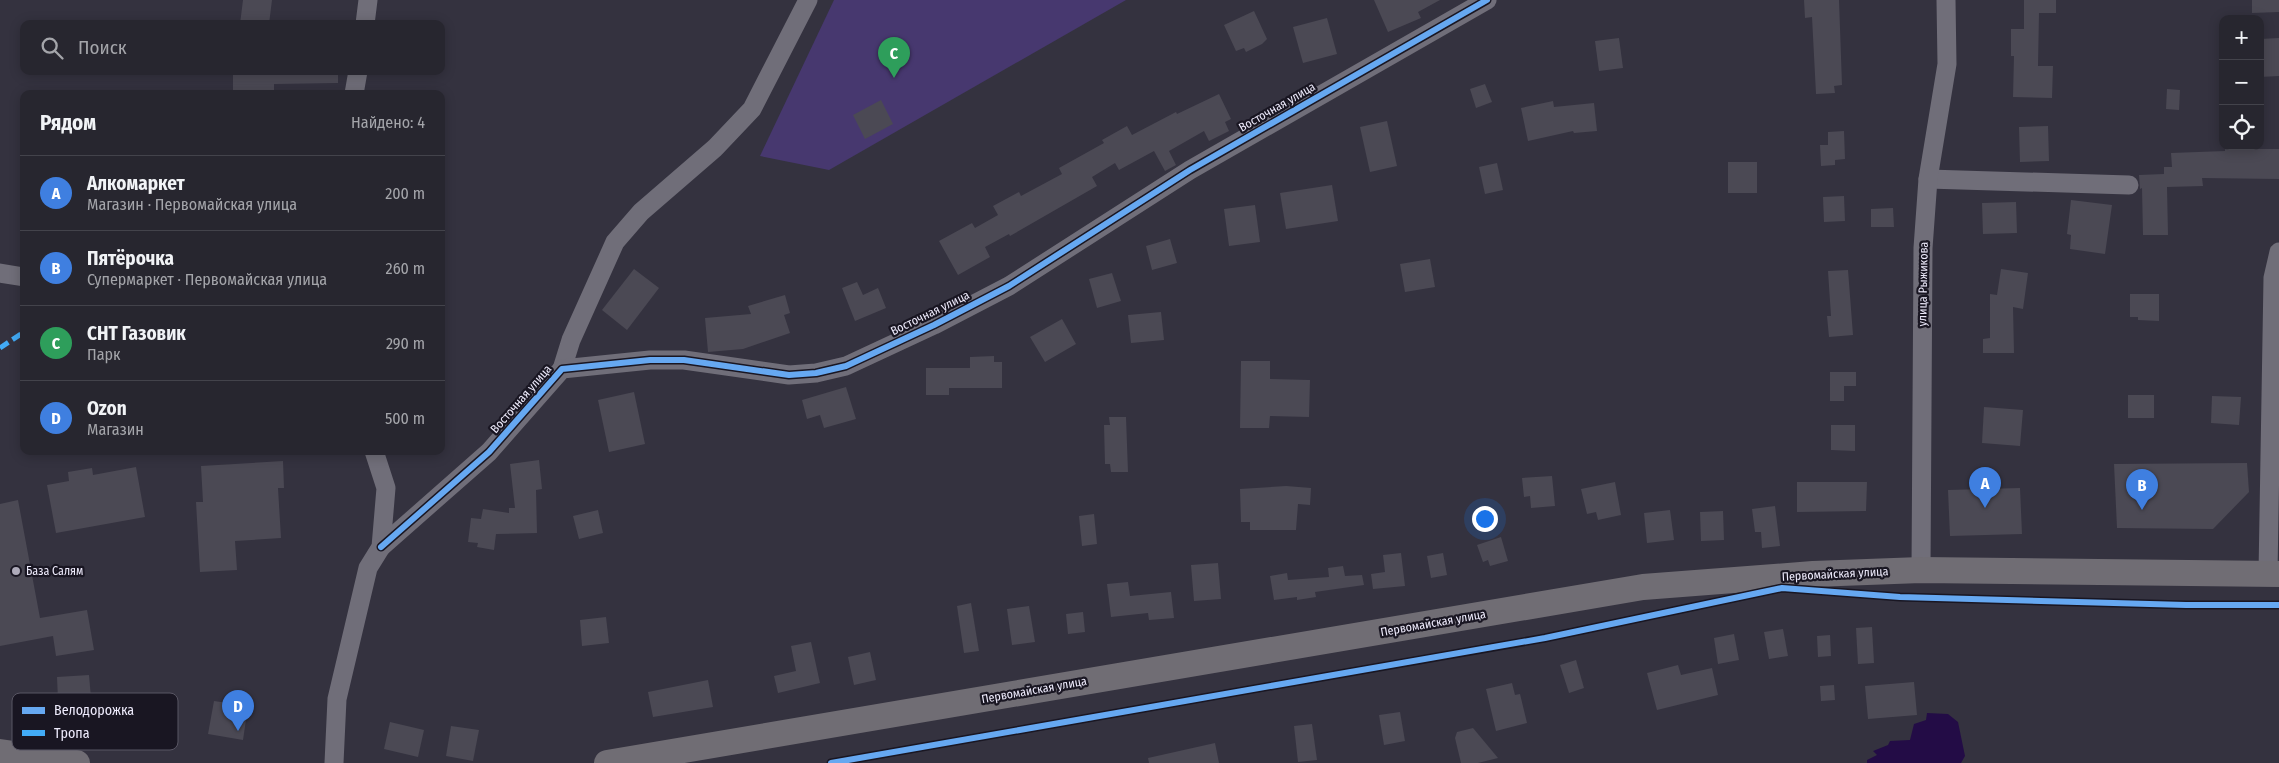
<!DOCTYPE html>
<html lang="ru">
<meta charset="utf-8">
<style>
body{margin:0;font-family:"Fira Sans Condensed",sans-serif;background:#2f2e37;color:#f1f3f6}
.controls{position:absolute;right:15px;top:15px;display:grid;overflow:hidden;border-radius:10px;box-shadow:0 2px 12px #0003}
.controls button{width:45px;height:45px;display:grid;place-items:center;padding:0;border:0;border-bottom:1px solid #43434b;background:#27262f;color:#f1f3f6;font:25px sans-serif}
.you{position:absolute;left:1484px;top:518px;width:18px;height:18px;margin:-12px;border:4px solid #fff;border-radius:50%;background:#1a73e8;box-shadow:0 0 0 8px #1a73e833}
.badge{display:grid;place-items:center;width:32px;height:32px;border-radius:50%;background:#aeabba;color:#fff;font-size:16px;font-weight:700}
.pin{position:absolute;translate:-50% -41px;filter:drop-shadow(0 1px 2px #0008)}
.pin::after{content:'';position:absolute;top:26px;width:18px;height:15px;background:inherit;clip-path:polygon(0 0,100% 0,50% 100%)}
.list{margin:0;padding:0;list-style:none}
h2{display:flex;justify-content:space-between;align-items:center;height:65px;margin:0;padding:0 20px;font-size:21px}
h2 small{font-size:16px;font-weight:400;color:#a4a5aa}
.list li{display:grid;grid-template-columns:32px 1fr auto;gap:15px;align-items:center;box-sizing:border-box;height:75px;padding:0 20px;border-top:1px solid #43434b}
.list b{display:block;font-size:19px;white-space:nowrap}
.list p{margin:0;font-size:16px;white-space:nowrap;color:#a4a5aa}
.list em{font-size:16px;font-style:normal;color:#a4a5aa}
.icon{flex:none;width:28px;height:28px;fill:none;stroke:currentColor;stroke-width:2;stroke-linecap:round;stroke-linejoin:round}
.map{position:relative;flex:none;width:2279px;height:763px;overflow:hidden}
.search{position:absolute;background:#27262f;box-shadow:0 2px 12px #0003;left:20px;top:20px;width:425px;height:55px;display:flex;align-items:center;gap:12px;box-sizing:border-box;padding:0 18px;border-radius:10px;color:#a4a5aa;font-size:19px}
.panel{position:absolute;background:#27262f;box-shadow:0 2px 12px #0003;left:20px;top:90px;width:425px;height:365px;border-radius:10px}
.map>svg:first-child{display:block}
</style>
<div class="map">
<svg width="2279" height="763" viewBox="0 0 2279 763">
<rect width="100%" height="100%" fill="#34323f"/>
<path fill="#47386f" d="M834 0H1126L829 170 760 156Z"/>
<path fill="#230c46" d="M1927 713 1948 714 1958 722 1965 756 1961 763H1867V760L1877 755 1873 751 1888 745 1890 741 1910 740 1914 724 1926 720Z"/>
<g fill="#4b4954">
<path d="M243 0H272L269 24H240Z"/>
<path d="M1374 0H1440L1418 12 1421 18 1388 32Z"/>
<path d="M1804 0H1839L1842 85 1834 86 1835 93 1816 94 1812 17 1805 18Z"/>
<path d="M2024 0H2056V13H2039L2038 66H2053L2052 98 2013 97 2014 56H2011V29H2024Z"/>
<path d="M2252 0H2279V12L2252 13Z"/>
<path d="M1254 11 1267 39 1262 44 1246 52 1244 48 1236 51 1224 25Z"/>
<path d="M1327 18 1337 54 1303 63 1293 27Z"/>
<path d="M1619 38 1623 68 1599 71 1595 41Z"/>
<path d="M2279 38V76L2260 77V39Z"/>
<path d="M233 71H338V83L274 84V94H233Z"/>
<path d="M1485 84 1492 102 1476 108 1470 89Z"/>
<path d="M2167 89 2180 90 2179 110 2166 109Z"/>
<path d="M1219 94 1231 119 1225 122 1229 131 1209 141 1204 131 1169 151 1176 165 1165 171 1154 151 1119 170 1115 163 1092 177 1097 186 1010 236 1009 234 985 247 990 257 958 275 939 241 972 223 975 228 998 215 993 206 1019 192 1021 196 1062 174 1059 168 1104 143 1102 140 1127 126 1132 135 1176 112 1177 114Z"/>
<path d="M881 100 893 124 865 139 853 115Z"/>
<path d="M1553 101 1554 107 1594 103 1597 131 1574 133 1573 131 1528 141 1521 108Z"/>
<path d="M1387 121 1397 166 1370 172 1360 127Z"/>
<path d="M2048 126 2049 161 2020 162 2019 127Z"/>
<path d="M1844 131 1845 159 1835 160V165L1821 166 1820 145H1828V132Z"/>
<path d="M2225 149H2279V179L2202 178 2203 186 2167 187 2168 235H2143L2142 188 2140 189 2139 175 2164 174V167H2172L2171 153 2225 151Z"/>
<rect x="1728" y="162" width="29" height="31"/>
<path d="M1497 163 1503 190 1485 194 1479 167Z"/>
<path d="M1332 185 1338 221 1286 229 1280 193Z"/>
<path d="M1844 196 1845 221 1824 222 1823 197Z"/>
<path d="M2071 200 2112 205 2105 254 2070 249 2071 235 2067 234Z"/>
<path d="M2016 202 2017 233 1983 234 1982 203Z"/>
<path d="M1255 205 1260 242 1229 246 1224 209Z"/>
<path d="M1893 208 1894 227H1871V209Z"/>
<path d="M1170 239 1177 263 1152 270 1146 246Z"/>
<path d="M1430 259 1435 287 1405 292 1400 264Z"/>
<path d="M634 269 659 288 627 330 602 310Z"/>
<path d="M2001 269 2028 273 2023 309 2013 307 2014 353H1983V339L1990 338V294L1997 295Z"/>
<path d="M1848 270 1853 335 1829 337 1827 316H1831L1828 271Z"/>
<path d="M1112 273 1121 301 1097 308 1089 279Z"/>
<path d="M857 282 863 295 878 288 886 308 855 321 842 288Z"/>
<path d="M2130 294H2159V321L2138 320V317H2130Z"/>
<path d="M785 295 790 313 784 315 790 333 743 349 708 352 705 318 751 314 748 306Z"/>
<path d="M1161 312 1164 340 1131 343 1128 315Z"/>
<path d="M1062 319 1076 344 1045 362 1030 337Z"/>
<path d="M994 356V362H1002V388H949V395H926V368H970V357Z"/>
<path d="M1241 361H1270V379L1310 380 1309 417 1270 416 1269 428H1240Z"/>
<path d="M1830 372H1856V386H1844V401H1830Z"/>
<path d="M846 387 856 419 824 428 820 415 807 419 802 400Z"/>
<path d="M634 392 645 444 609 452 598 400Z"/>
<rect x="2128" y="395" width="26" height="23"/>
<path d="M2212 396 2241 397 2239 425 2211 423Z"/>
<path d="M1984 407 2023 410 2020 446 1982 443Z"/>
<path d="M1109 417H1126L1128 472H1111L1110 464H1105L1104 425H1110Z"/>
<path d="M1831 425H1855V451L1831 450Z"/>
<path d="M539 460 542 489 536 490 537 533 496 534 494 550 477 547 478 543 468 542 471 518 481 519 483 509 509 513V508H515L510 464Z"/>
<path d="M283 461 284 488H278L281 538 235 541 237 570 200 572 196 502H203L201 466Z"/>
<path d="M2247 463 2249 492 2213 529 2117 528 2114 464Z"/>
<path d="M136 467 145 517 56 533 47 485 69 481 68 472 92 468 93 475Z"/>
<path d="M1552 476 1555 506 1531 508 1530 496 1524 497 1522 478Z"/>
<path d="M1615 482 1621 515 1598 520 1596 512 1587 514 1581 489Z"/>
<path d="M1797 482H1867L1866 511 1797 512Z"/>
<path d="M1286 486 1311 488 1310 505 1298 504 1296 530H1250V522H1241L1240 489Z"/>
<path d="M2020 488 2022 534 1950 536 1948 490Z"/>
<path d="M18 500 40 618 87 610 94 650 56 656 53 636 0 646V504Z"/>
<path d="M1775 506 1780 546 1762 548 1761 532H1755L1752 509Z"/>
<path d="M598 510 603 533 579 539 573 516Z"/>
<path d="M1670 510 1674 540 1647 543 1644 513Z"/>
<path d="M1723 511 1724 540 1701 541 1700 512Z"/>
<path d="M1094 514 1097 544 1082 546 1079 516Z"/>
<path d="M1501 537 1508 561 1490 566 1488 560 1483 562 1477 545Z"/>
<path d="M1401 553 1405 586 1373 589 1371 574 1385 572 1383 555Z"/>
<path d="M1443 553 1447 575 1431 578 1427 556Z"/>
<path d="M1218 563 1221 599 1194 601 1191 565Z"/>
<path d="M1343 566 1345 576 1362 575 1364 585 1315 592 1316 597 1297 600V597L1274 600 1270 576 1287 573 1288 580 1329 577 1328 568Z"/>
<path d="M1128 582 1130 596 1171 592 1174 618 1149 620 1148 613 1111 617 1107 584Z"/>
<path d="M971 603 979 651 964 653 957 606Z"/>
<path d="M1029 606 1035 642 1012 645 1007 609Z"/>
<path d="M1083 612 1085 632 1068 634 1066 614Z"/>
<path d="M606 617 609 643 582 646 580 620Z"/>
<path d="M1872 627 1874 663 1858 664 1856 628Z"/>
<path d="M1783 629 1788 656 1769 659 1764 632Z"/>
<path d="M1734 634 1739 660 1718 664 1714 638Z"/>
<path d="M1830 635 1831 656 1818 657 1817 636Z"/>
<path d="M811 642 820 683 778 693 774 676 796 671 791 646Z"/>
<path d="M870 652 876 680 854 685 848 657Z"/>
<path d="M1576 660 1584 688 1569 693 1560 665Z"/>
<path d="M1678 665 1681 675 1712 668 1718 695 1657 710 1647 673Z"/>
<path d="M89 675 91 698 58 700 57 677Z"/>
<path d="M708 680 713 707 653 717 648 692Z"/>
<path d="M1914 682 1917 715 1868 719 1865 686Z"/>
<path d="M1512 683 1515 695 1520 694 1527 723 1496 731 1486 689Z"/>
<path d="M1834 685 1835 700 1821 701 1820 686Z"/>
<path d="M214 701 248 706 243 740 208 734Z"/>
<path d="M1400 712 1405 741 1384 745 1379 715Z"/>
<path d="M390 722 424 730 418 757 384 749Z"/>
<path d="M1312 724 1317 760 1298 762 1294 726Z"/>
<path d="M451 726 479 730 473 761 446 756Z"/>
<path d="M1473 728 1498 758 1478 763H1461L1455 738 1457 732Z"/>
<path d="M1215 743 1219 763H1149L1148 758Z"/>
</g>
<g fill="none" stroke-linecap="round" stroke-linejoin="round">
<g stroke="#706e79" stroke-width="19">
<path d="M365 24 368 0"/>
<path d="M354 94 358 71"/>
<path d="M1928 179 2129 185"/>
<path d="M0 273 24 277"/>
<path d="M562 369 571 340 615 242 641 212 715 148 752 109 808 0"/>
<path d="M381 547 489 452 562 369 650 360H684L789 375 816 373 846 366 934 325 1009 286 1190 170 1487 0"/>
<path d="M1921 570 1923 248 1928 179 1947 64 1946 0"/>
<path d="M2268 574 2273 278 2279 252"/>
<path d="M334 763 337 699 368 568 381 547 386 488 374 451"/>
</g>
<g stroke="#706d74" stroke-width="26">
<path d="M0 752 77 763"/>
<path d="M607 763 1643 587 1813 574 1921 570 2279 574"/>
</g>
<path stroke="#42abf6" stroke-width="5" stroke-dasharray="10 5" stroke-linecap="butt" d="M0 348 24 332"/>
<defs>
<g id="cycleway">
<path d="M381 547 489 452 562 369 650 360H684L789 375 816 373 846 366 934 325 1009 286 1190 170 1487 0"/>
<path d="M831 763 1545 638 1782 588 1900 597 2186 605H2279"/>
</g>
</defs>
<use href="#cycleway" stroke="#191622" stroke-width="9"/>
<use href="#cycleway" stroke="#66a8f1" stroke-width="6"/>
</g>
<circle fill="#aeabba" stroke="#191622" stroke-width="2" cx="16" cy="571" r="5"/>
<g text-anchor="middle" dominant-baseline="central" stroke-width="4.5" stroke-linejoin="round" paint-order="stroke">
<g font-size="12" fill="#efecfd" stroke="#191622">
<text transform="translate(1277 107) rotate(-30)">Восточная улица</text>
<text transform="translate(1923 284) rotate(-89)">улица Рыжикова</text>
<text transform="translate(930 313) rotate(-26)">Восточная улица</text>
<text transform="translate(521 399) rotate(-49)">Восточная улица</text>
<text transform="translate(1835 574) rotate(-3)">Первомайская улица</text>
<text transform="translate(1433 623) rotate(-10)">Первомайская улица</text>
<text transform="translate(1034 690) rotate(-10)">Первомайская улица</text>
</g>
<g font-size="12" fill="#efecfd" stroke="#191622" text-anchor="start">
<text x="26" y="571">База Салям</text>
</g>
</g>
<rect x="12" y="693" width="166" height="57" rx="8" fill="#191622" stroke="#595664" stroke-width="1"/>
<rect x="22" y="707" width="23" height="7" fill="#66a8f1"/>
<rect x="22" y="730" width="23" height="6" fill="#42abf6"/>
<g font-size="14" fill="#efecfd">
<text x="54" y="715">Велодорожка</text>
<text x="54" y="738">Тропа</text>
</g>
</svg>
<div class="controls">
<button>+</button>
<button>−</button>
<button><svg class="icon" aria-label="locate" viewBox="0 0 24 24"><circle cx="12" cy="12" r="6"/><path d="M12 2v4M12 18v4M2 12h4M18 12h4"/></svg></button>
</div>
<div class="you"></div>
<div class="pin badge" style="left:1985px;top:508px;background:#3f7fe0">A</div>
<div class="pin badge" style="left:2142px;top:510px;background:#3f7fe0">B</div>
<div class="pin badge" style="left:894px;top:78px;background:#2e9e5b">C</div>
<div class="pin badge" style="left:238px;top:731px;background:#3f7fe0">D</div>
<div class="search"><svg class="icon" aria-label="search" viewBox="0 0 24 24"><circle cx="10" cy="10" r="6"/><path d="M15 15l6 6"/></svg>Поиск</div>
<section class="panel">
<h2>Рядом<small>Найдено: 4</small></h2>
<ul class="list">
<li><span class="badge" style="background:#3f7fe0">A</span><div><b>Алкомаркет</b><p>Магазин · Первомайская улица</p></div><em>200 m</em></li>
<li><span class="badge" style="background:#3f7fe0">B</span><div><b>Пятёрочка</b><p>Супермаркет · Первомайская улица</p></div><em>260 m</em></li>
<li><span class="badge" style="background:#2e9e5b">C</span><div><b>СНТ Газовик</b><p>Парк</p></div><em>290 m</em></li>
<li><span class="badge" style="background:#3f7fe0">D</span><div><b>Ozon</b><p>Магазин</p></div><em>500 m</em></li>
</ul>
</section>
</div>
